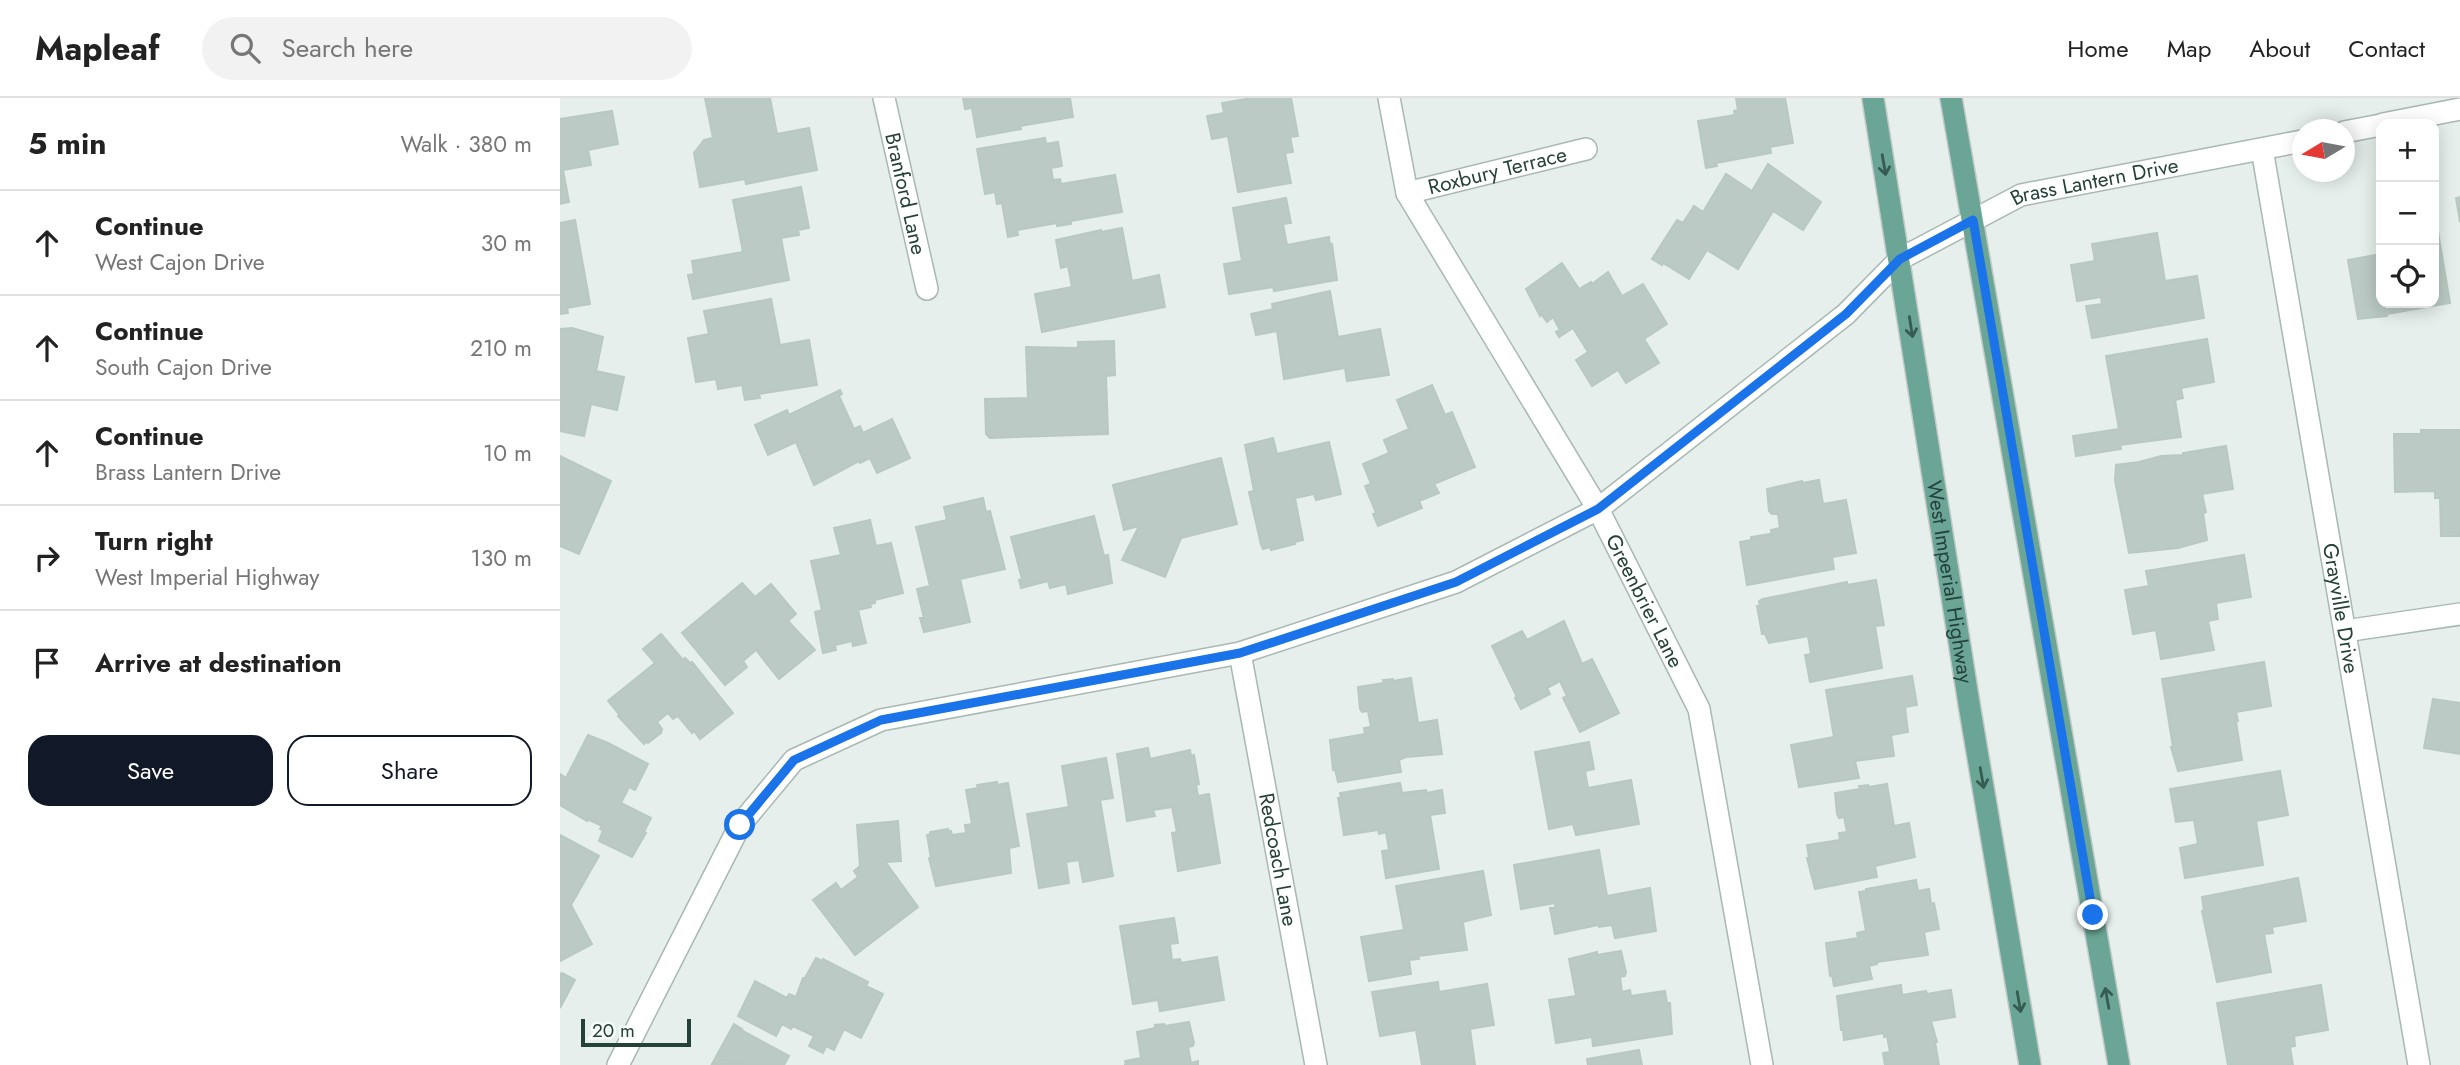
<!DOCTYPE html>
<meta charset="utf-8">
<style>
body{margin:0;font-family:Jost,sans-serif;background:#f2f2f2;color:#222}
.controls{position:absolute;right:21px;top:21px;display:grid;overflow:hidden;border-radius:14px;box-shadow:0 4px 18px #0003}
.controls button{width:63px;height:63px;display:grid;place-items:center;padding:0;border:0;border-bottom:2px solid #e0e0e0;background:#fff;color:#222;font:35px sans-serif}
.compass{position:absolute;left:1732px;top:21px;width:63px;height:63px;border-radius:50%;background:#fff;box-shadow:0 4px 18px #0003;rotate:260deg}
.scale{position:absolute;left:21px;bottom:18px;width:110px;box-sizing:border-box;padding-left:7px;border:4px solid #24423a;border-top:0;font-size:19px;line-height:24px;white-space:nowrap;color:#24423a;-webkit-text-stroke:5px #f7fbf9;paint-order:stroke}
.stop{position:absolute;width:21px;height:21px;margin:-16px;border:5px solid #1a73e8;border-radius:50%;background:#fff}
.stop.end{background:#1a73e8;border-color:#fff;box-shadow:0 2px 7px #0008}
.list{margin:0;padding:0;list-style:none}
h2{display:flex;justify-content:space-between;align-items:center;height:91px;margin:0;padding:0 28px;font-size:30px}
h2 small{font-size:23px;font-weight:400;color:#767676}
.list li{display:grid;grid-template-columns:46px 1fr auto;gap:21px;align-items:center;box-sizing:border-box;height:105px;padding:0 28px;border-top:2px solid #e0e0e0}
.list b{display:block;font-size:26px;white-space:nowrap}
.list p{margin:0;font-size:23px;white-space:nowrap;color:#767676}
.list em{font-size:23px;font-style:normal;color:#767676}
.actions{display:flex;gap:14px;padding:21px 28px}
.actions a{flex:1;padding:16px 0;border:2px solid #111827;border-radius:21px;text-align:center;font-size:24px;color:#111827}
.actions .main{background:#111827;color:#fff}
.icon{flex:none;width:38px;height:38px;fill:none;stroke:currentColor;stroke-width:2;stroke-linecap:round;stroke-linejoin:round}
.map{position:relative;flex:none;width:1900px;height:967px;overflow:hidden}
header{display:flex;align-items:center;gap:42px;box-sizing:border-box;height:98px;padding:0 35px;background:#fff;border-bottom:2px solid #e0e0e0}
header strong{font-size:33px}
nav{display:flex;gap:38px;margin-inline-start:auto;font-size:24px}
.search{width:490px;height:63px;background:#f2f2f2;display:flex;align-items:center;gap:18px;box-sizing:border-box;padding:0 24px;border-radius:38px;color:#767676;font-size:26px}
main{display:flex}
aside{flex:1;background:#fff}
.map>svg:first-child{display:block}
</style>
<header>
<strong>Mapleaf</strong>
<div class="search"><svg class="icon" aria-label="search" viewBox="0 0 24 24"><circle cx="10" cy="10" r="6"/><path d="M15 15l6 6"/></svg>Search here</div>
<nav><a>Home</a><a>Map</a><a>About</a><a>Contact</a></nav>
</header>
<main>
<aside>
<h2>5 min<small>Walk · 380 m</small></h2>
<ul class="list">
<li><svg class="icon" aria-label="ahead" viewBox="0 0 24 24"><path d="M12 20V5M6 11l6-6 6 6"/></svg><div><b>Continue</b><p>West Cajon Drive</p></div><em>30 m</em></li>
<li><svg class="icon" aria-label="ahead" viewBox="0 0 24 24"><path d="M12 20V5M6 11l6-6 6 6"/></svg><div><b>Continue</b><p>South Cajon Drive</p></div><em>210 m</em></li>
<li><svg class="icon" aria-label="ahead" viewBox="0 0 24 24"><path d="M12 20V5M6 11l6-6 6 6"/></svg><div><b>Continue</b><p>Brass Lantern Drive</p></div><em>10 m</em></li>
<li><svg class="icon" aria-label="right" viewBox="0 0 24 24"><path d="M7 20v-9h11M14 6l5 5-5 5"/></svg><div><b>Turn right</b><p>West Imperial Highway</p></div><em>130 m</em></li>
<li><svg class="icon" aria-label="arrive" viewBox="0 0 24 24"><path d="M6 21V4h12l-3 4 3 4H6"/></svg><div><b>Arrive at destination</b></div></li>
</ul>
<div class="actions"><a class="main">Save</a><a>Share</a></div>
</aside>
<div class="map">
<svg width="1900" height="967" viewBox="0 0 1900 967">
<rect width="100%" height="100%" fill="#e6efeb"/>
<g fill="#bbcac4" stroke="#b8c9c2" stroke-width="2">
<path d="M145 0H210L217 36 249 30 257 72 186 86 185 81 140 89 134 55 144 42 153 40Z"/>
<path d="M403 0H510L513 19 460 28 461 31 417 39 412 10 405 11Z"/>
<path d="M692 0H731L738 38 730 39 733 54 725 55 731 85 678 94 668 38 652 41 647 18 664 15 662 5Z"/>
<path d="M1176 0H1225L1233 45 1210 49 1211 55 1156 65 1157 68 1146 70 1138 23 1175 17 1174 13 1178 12Z"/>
<path d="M52 13 58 46 28 52 31 67 3 72 9 104 0 106V21Z"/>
<path d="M485 40 486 46 498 44 502 68 491 70 493 82 500 81 501 86 555 77 562 114 511 123V126L497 128V125L457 132 458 137 448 139 442 105 437 106 435 94 425 96 417 51Z"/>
<path d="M1208 66 1261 104 1243 132 1213 113 1178 171 1147 152 1129 181 1103 165 1102 167 1092 161 1117 122 1123 125 1134 108 1143 114 1166 76 1192 93Z"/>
<path d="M241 89 249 130 238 132 239 137 221 140 229 182 133 201 128 177 134 176 132 163 183 154 173 102Z"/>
<path d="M1900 99V124L1896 100Z"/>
<path d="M726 100 731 125 723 126 727 147 769 139 770 147 772 146 777 182 714 193 713 189 669 196 664 166 682 163 673 110Z"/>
<path d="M1874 110 1890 205 1827 216V218L1798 221 1788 162 1821 156V205H1874Z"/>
<path d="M15 122 30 206 7 210 8 215 0 216V125Z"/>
<path d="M562 130 572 183 599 177 605 209 482 234 475 196 512 189 508 168 501 170 496 142 541 132V134Z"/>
<path d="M1597 135 1605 183 1637 178 1644 220 1532 240 1526 208 1542 206 1541 199 1517 203 1511 167 1535 163 1532 146Z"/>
<path d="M1002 165 1019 191 1031 184 1032 186 1048 174 1062 198 1083 186 1107 226 1084 241 1099 265 1066 285 1058 272 1032 288 1016 262 1028 254 1013 230 999 239 996 234 1000 232 993 219 987 224 981 216 980 218 966 191Z"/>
<path d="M770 193 778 239 820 231 829 277 787 283 785 270 724 281 717 233 696 237 691 216 713 211 712 206Z"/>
<path d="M211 201 220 247 249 242 257 287 199 296 200 300 185 302 182 287 158 291 156 281 136 284 128 240 149 236 144 213Z"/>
<path d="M12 230 43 239 36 273 64 279 57 312 31 306 24 338 0 333V231Z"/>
<path d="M1647 241 1654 284 1621 290 1623 300 1615 302 1621 339 1560 347 1561 351 1516 358 1513 338 1559 331 1546 258Z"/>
<path d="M554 243 555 277 546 278 548 336 430 340 426 336 425 301 468 300 466 249 518 250V244Z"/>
<path d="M872 287 885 317 892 314 915 369 874 386 879 395 859 403 862 410 818 428 813 416 816 415 805 388 811 386 803 366 829 355 824 342 849 331 837 302Z"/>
<path d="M280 292 282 296 279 298 294 331 300 328 303 335 332 321 350 360 317 375 310 360 300 365 299 363 254 387 236 344 208 357 195 327 227 312 229 317Z"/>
<path d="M1861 332H1900V438H1881L1880 400H1875V393L1835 394 1834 336H1861Z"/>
<path d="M713 340 717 356 769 344 781 396 756 402 754 396 735 400 743 442 735 444V446L711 452 710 449 703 451 701 447 689 394 694 393 685 347Z"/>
<path d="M1666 348 1673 391 1642 396 1646 414 1643 415 1647 442 1618 450 1569 455 1555 382 1556 367 1579 364 1601 358 1623 357V355Z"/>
<path d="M0 358 51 383 19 456 0 448Z"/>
<path d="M661 360 677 426 621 440 605 479 562 462 579 428 564 432 553 387Z"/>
<path d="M1259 382 1263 406 1286 402 1296 455 1272 459 1274 471 1187 487 1180 444 1191 442V439L1210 436V439H1212L1211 432 1220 430 1218 416H1212L1209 413 1207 391 1242 383V385Z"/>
<path d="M423 400 426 414 430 413 445 471 400 481 410 524 364 534 360 520H364L357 491 370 488 356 429 387 422 384 409Z"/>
<path d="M534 418 544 458 548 457 552 485 508 496 506 486 490 490 488 483 461 490 459 482 462 481 451 439Z"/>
<path d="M310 422 316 448 331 445 343 495 315 502V505L310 506 311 509 298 512 306 545 293 548 292 543 275 547 276 552 263 555 255 514 262 512 251 463 281 457 274 430Z"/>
<path d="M1684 457 1691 499 1656 505 1658 521 1648 523 1654 552 1601 561 1596 532 1573 536 1565 492 1589 488 1586 473Z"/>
<path d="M1316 482 1324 527 1315 528 1322 570 1250 584 1245 557 1251 556 1248 538 1209 545 1205 536H1202L1197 508H1200L1199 503 1203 501 1287 484V487Z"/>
<path d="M182 485 195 499 211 486 236 516 228 523 255 552 219 581 196 552 183 563 187 569 165 587 122 535Z"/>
<path d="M1004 523 1022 566 1032 561 1059 615 1020 634 1003 600 1007 598 1000 583 987 590 990 596 961 611 955 600 957 599 932 548 962 533 967 542Z"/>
<path d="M101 536 123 562 125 560 130 565 132 564 173 615 140 641 134 633 132 635 118 618 113 621 108 615 97 624 102 631 101 635 88 645 87 643 84 646 58 618 59 616 48 603 95 565 83 551Z"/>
<path d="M1704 564 1711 608 1676 614 1678 623 1676 624 1682 662 1618 673 1611 649H1613L1602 581Z"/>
<path d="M1352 578 1357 607 1345 609 1348 634 1331 637 1334 658 1295 663 1299 680 1239 689 1231 647 1274 639 1266 592Z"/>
<path d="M851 580 858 625 877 622 882 656 846 659 839 662 841 674 778 684 775 671 773 672 770 642 805 636 804 630 811 629 808 613 802 614 800 611 798 589 824 585 823 582 833 581V583Z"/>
<path d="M1873 601 1900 605V656L1864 650Z"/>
<path d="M28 637 48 645 88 666 75 692 69 689 61 705 91 720 84 734 86 735 72 759 39 743 43 732 40 731 42 728 27 721V723L0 707V676L6 680Z"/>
<path d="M1029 644 1034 671 1025 673 1028 690 1071 682 1079 726 1016 737 1013 726 989 731 975 654Z"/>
<path d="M588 650 590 661 630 652 631 658 634 657 639 686 636 687 638 698 649 696 660 765 618 773 612 735 617 734 612 709 593 712 595 718 567 723 557 656Z"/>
<path d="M546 660 553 700 540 702 553 778 523 784 519 762 506 764 509 785 479 790 467 716 509 709 502 668Z"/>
<path d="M1720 673 1728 717 1696 723 1703 767 1625 780 1620 750 1638 746 1634 722 1616 724 1610 691Z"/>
<path d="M437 684V687L448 685 459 748 449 750 451 775 376 788 369 760H371L367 737H370V734L388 731V733H391L392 737 406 735 405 727 412 726 406 692 418 690 417 687Z"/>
<path d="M840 685 842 695 866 692 867 695 882 692 885 715 870 717 879 771 826 780 822 753 829 752 826 734 819 736 818 732 784 737 778 700H781L780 695Z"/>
<path d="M1327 686 1334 728 1349 725 1355 759 1315 768 1317 779 1255 791 1247 760H1249L1247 747 1280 742 1279 735 1287 734 1284 719 1279 720 1277 716 1275 695 1300 691 1299 688 1308 687 1309 689Z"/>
<path d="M338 723 341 763 326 764 327 766 358 809 295 857 253 802 276 785 281 792 298 779 294 773 300 768 297 727Z"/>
<path d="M0 737 39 758 11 807 32 846 0 863Z"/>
<path d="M1039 752 1047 798 1090 790 1096 833 1055 840 1052 827 1039 829 1038 827 995 836 990 810H995V805L961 811 954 767Z"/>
<path d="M923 773 931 817 898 825H903L907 852 858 858 859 861 849 862 851 876 809 883 801 839 844 832 836 788Z"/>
<path d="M1738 780 1746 823 1712 829 1713 835 1704 836 1711 874 1657 884 1642 813H1644L1642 799Z"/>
<path d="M1356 782 1358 793 1369 791 1371 806 1374 805 1379 831 1364 834 1368 857 1317 864V866L1309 868 1312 881 1274 888 1272 877 1270 878 1266 845 1298 840 1297 835 1306 833 1299 794 1306 793V791Z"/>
<path d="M614 820 618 845 610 846 612 862 620 861 621 865 657 859 664 902 600 913 598 902 573 906 560 828Z"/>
<path d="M1061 853 1066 874 1065 878 1060 879 1062 894 1070 892 1071 898 1105 893 1107 905H1110L1112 936 1033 948 1032 939 996 945 989 902 1016 898 1009 861 1037 854V857Z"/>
<path d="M256 860 262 863 263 861 308 884 306 888 323 896 301 940 284 931 274 952 266 948 263 955 249 948 254 938 233 928 231 931 222 926 216 938 178 918 195 883 227 900 229 896 236 899 243 880H245Z"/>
<path d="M2 875 15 882 0 910V876Z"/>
<path d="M878 884 879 894 927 886 934 927 910 931 915 967H862L856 932 820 938 812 894Z"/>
<path d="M1341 887 1342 897 1366 893 1367 896 1391 892 1395 919 1371 923 1377 944H1375L1379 967H1325L1323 955 1330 954 1327 938 1324 939V935L1284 942 1283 932H1281L1277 898Z"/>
<path d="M1761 887 1768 932 1734 938 1735 948 1730 949 1733 967H1668L1657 905Z"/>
<path d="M629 924 634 945 633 948 628 949 631 965 638 963V967H564H566L565 963 581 960 577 934 595 930V927L604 926 605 928Z"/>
<path d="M174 926 182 931 181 932 229 958 224 967 152 966Z"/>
<path d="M1079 952 1082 967H1028L1027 961Z"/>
</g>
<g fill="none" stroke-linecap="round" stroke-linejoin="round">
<defs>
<g id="minor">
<path id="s1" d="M324 0 367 191"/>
<path id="s2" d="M829 0 847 95 1038 411 1139 611 1202 967"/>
<path d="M1823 26 1900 11"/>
<path d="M1784 34 1821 27"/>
<path id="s3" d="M1702 51 1859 967"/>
<path id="s4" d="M847 95 1026 51"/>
<path d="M1785 533 1900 516"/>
<path id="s5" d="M680 555 756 967"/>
<path id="s6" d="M58 967 180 727 234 662 321 622 680 555 896 484 1038 411 1286 216 1340 161 1461 97 1742 43"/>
</g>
<g id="major">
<path id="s7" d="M1313 0 1410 612 1470 967"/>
<path d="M1391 0 1559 967"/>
</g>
</defs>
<use href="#minor" stroke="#a8b8b2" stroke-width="24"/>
<use href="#major" stroke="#c2cac8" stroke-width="24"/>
<use href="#minor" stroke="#fff" stroke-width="21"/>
<use href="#major" stroke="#6aa596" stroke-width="21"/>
</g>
<defs><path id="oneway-shaft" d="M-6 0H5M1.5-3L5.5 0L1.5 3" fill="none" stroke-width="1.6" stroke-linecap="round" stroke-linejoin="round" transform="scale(1.75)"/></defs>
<g stroke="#365b51">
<use href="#oneway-shaft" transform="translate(1324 67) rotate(80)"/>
<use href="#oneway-shaft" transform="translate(1351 229) rotate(81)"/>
<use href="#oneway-shaft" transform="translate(1422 680) rotate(80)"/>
<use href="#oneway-shaft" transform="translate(1547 900) rotate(-100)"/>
<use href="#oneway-shaft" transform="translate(1459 904) rotate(80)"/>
</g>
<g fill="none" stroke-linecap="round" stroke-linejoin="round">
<path stroke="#1a73e8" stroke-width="9" d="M180 727 234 662 321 622 680 555 896 484 1038 411 1286 216 1340 161 1413 122 1533 817"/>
</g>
<g text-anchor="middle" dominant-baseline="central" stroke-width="5" stroke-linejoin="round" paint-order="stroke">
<g font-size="21" fill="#24423a" stroke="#f7fbf9">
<text stroke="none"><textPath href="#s4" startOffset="93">Roxbury Terrace</textPath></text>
<text stroke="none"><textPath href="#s6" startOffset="1806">Brass Lantern Drive</textPath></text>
<text stroke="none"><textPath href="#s1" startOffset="98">Branford Lane</textPath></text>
<text stroke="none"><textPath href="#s7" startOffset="490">West Imperial Highway</textPath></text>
<text stroke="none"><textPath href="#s2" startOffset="569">Greenbrier Lane</textPath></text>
<text stroke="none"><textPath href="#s3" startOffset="466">Grayville Drive</textPath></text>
<text stroke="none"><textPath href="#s5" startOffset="210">Redcoach Lane</textPath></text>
</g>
</g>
</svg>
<div class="controls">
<button>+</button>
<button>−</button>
<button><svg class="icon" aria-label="locate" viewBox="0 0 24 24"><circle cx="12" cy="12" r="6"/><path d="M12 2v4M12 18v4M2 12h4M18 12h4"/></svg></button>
</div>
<svg class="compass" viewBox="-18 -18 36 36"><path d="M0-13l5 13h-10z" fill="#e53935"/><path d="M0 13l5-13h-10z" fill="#767676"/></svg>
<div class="scale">20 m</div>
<div class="stop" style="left:180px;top:727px"></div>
<div class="stop end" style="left:1533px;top:817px"></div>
</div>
</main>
